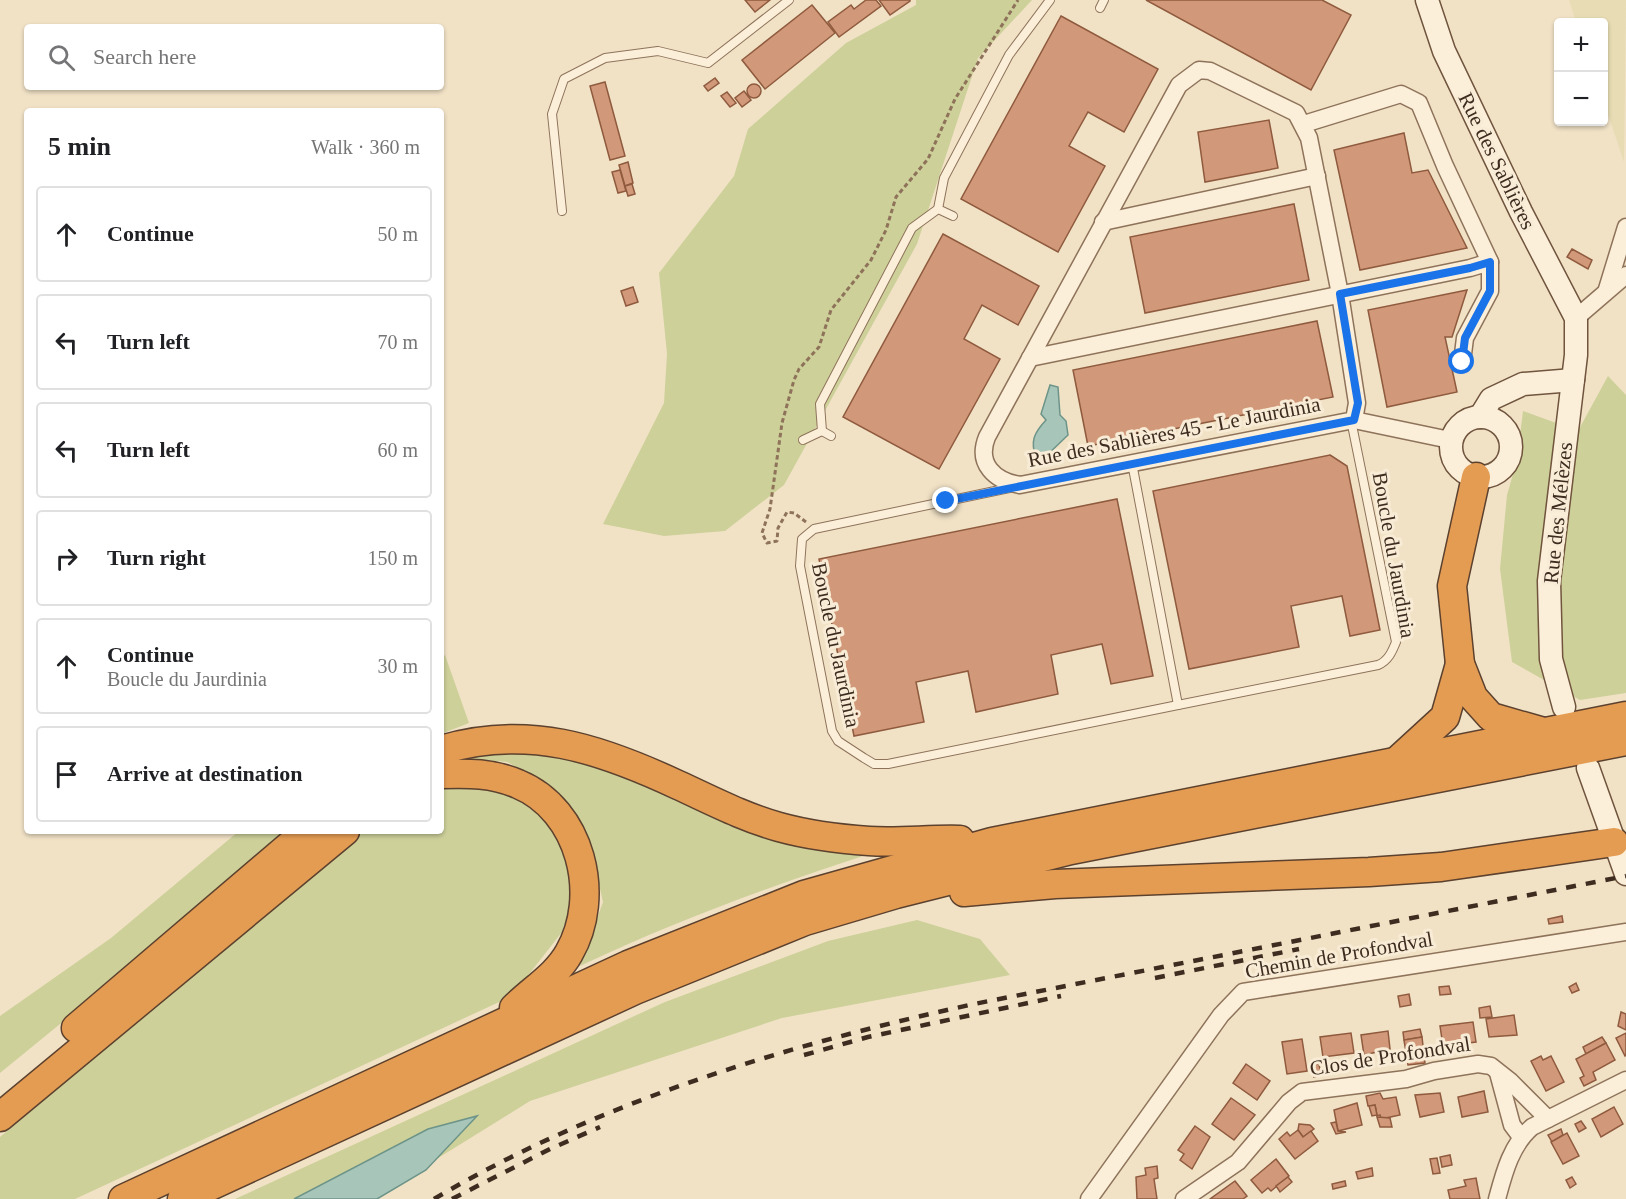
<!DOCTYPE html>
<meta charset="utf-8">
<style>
body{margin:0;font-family:Georgia,serif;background:#f2f2f2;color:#202124}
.controls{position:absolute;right:18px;top:18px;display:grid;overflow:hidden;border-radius:6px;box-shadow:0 2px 4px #0004}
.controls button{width:54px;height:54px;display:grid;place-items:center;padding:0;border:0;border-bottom:2px solid #e0e0e0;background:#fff;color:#202124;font:30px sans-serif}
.stop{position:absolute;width:18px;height:18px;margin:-14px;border:4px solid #1a73e8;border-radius:50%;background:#fff}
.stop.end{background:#1a73e8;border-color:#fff;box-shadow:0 2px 6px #0008}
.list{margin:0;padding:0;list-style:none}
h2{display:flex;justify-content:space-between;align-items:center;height:78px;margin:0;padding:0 24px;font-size:26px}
h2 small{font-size:20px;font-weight:400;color:#757577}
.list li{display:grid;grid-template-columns:39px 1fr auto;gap:18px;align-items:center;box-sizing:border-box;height:96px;margin:0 12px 12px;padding:0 12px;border:2px solid #e0e0e0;border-radius:6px}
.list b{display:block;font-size:22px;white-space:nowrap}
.list p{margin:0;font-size:20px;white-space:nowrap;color:#757577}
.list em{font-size:20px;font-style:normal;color:#757577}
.icon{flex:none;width:33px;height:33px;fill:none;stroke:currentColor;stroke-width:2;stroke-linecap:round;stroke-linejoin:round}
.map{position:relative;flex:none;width:1626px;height:1199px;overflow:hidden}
.search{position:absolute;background:#fff;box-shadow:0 2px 4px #0004;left:24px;top:24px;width:420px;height:66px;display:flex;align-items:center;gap:15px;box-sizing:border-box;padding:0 21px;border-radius:6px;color:#757577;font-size:22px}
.panel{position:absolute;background:#fff;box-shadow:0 2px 4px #0004;left:24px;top:108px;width:420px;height:726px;border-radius:6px}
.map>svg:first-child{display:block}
</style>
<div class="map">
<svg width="1626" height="1199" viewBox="0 0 1626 1199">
<rect width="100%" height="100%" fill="#f1e2c6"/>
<path fill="#e7dcb3" d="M1569 0H1626L1624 162 1604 102V22H1576Z"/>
<g fill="#cdd099">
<path d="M916 0H1032L978 58 917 244 784 485 725 531 664 536 603 524 664 403 667 354 659 273 734 176 748 129 846 43 916 5Z"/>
<path d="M1608 376 1626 395V693L1580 700 1512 662 1500 569 1507 495 1517 460 1523 411 1578 431Z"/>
<path d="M445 655 469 723 441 734V658Z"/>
<path d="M516 750 578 757 872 853C771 886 675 921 580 966L603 902 588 836 550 785 507 762 451 757Z"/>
<path d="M474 786 523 799 563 840 573 900 562 932 512 996 75 1199H0V1137L348 843 365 831H441V789Z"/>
<path d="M239 831H288L125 971 0 1073V1016L111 938Z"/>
<path d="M917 920 980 939 1010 975 782 1018 530 1101 372 1199H235L665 1002 828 941Z"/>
</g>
<g fill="#a8c5ba" stroke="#6d9488" stroke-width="1.5">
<path d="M1050 385 1058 387 1060 415 1066 421 1068 435 1043 459 1036 458C1030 441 1034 433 1046 420L1041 414Z"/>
<path d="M477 1116 426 1170 377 1199H294L428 1129Z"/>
</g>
<g fill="#d1997a" stroke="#8f5a3e" stroke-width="1.5">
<path d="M745 0H770L755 12Z"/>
<path d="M866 0H876L881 6 839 37 828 22 851 5 854 9Z"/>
<path d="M879 0H910V1L890 15Z"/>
<path d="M1146 0H1322L1351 15 1311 90Z"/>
<path d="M812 5 835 33 765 89 742 60Z"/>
<path d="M1061 16 1158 69 1124 132 1088 112 1069 146 1105 166 1058 252 961 199Z"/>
<path d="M715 78 719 83 708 91 704 86Z"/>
<path d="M605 82 625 156 610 160 590 86Z"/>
<circle cx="754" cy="91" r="7"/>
<path d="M744 91 751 100 742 107 735 98Z"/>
<path d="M727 92 736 103 730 107 721 96Z"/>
<path d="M1269 120 1278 168 1205 182 1198 132Z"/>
<path d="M1404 133 1412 173 1428 170 1467 248 1360 270 1334 150Z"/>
<path d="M628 162 633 183 625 186 619 165Z"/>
<path d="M620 170 626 191 618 193 612 172Z"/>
<path d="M632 184 635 194 628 196 625 186Z"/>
<path d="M1294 204 1309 280 1145 313 1130 237Z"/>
<path d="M943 234 1039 286 1018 325 982 305 964 339 1000 359 939 469 843 417Z"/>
<path d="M1572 249 1592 260 1588 269 1567 257Z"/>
<path d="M633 287 638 302 626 306 621 291Z"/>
<path d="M1467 290 1452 337H1445L1457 392 1387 407 1368 310Z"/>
<path d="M1317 321 1333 397 1088 446 1073 370Z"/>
<path d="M1330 455 1347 466 1380 630 1350 636 1342 596 1291 606 1299 647 1189 669 1153 491Z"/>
<path d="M1117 499 1153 676 1111 684 1102 644 1051 655 1058 694 976 712 968 671 916 682 924 722 854 736 819 559Z"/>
<path d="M1562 916 1563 922 1549 924 1548 919Z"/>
<path d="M1576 983 1579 990 1572 993 1569 987Z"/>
<path d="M1449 986 1451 994 1440 995 1439 987Z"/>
<path d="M1409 994 1411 1005 1400 1007 1398 996Z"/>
<path d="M1490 1006 1492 1017 1480 1018 1479 1008Z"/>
<path d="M1621 1012 1626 1014V1030L1618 1026Z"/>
<path d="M1514 1015 1517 1035 1489 1037 1486 1019Z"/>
<path d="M1473 1022 1476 1042 1443 1046 1440 1026Z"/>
<path d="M1420 1029 1422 1037 1404 1040 1403 1032Z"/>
<path d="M1388 1031 1390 1049 1364 1055 1361 1035Z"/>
<path d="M1351 1033 1354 1053 1323 1057 1320 1037Z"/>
<path d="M1626 1033V1055L1625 1056 1616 1038Z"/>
<path d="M1422 1037 1425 1063 1408 1065 1404 1040Z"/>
<path d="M1602 1037 1606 1043 1586 1054 1583 1047Z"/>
<path d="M1302 1039 1307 1071 1287 1074 1282 1042Z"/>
<path d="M1606 1043 1615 1060 1593 1072 1596 1080 1584 1086 1580 1078 1584 1076 1576 1059Z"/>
<path d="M1541 1056 1543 1060 1551 1056 1564 1082 1546 1091 1531 1061Z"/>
<path d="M1246 1064 1270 1081 1257 1100 1233 1083Z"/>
<path d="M1319 1064 1321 1075 1314 1077 1312 1065Z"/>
<path d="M1484 1091 1488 1112 1462 1117 1458 1097Z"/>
<path d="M1380 1093 1383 1099 1396 1097 1400 1115 1381 1119 1380 1115 1377 1116 1375 1105 1368 1106 1366 1096Z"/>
<path d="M1440 1093 1444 1112 1420 1117 1415 1095Z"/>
<path d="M1231 1098 1255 1115 1234 1140 1212 1124Z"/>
<path d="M1357 1103 1362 1125 1338 1131 1334 1110Z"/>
<path d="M1375 1105 1377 1115 1372 1116 1369 1106Z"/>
<path d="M1614 1107 1623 1124 1601 1137 1592 1119Z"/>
<path d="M1377 1117 1390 1118 1392 1127H1380Z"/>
<path d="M1581 1121 1586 1128 1579 1132 1575 1124Z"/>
<path d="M1336 1122 1338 1131 1346 1132 1336 1134 1331 1123Z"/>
<path d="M1299 1124 1310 1125 1314 1129 1303 1137 1298 1130Z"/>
<path d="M1195 1126 1210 1137 1192 1169 1180 1160 1184 1154 1178 1150Z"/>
<path d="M1561 1129 1563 1135 1552 1142 1548 1135Z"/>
<path d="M1298 1130 1303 1137 1311 1131 1318 1141 1295 1159 1279 1139 1287 1132 1290 1136Z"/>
<path d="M1567 1133 1579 1156 1563 1164 1551 1142Z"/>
<path d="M1450 1155 1452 1165 1442 1167 1440 1157Z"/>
<path d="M1437 1158 1440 1173 1433 1174 1430 1159Z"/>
<path d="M1276 1159 1289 1176 1271 1191 1268 1188 1262 1193 1251 1180Z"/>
<path d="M1157 1166 1158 1178 1154 1179 1157 1199H1137L1136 1177 1146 1175 1145 1168Z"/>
<path d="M1372 1168 1373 1176 1358 1179 1356 1172Z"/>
<path d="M1288 1177 1292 1182 1280 1192 1276 1186Z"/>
<path d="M1572 1177 1576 1184 1570 1188 1566 1180Z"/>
<path d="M1476 1178 1480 1199H1450L1448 1190 1466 1186 1464 1180Z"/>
<path d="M1235 1181 1247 1196 1243 1199H1210Z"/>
<path d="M1345 1181 1346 1186 1333 1189 1332 1184Z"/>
</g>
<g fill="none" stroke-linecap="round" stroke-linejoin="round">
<defs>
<g id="lane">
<path d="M1100 8 1104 0"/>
<path d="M938 209 953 216"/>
<path d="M562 211 552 114 564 79 605 58 658 51 708 63 789 0"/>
<path d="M822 431 820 404 912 228 938 209 944 178 1009 55 1050 0"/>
<path d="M822 431 831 436"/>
<path d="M803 440 822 431"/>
<path d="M1132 463 1178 705 1378 665C1388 661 1392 652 1396 642L1351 420"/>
<path d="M1014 487 814 529 802 539 800 566 832 731 838 741 864 758 874 764H888L1178 705"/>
</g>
<g id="street">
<path d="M1304 124 1401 94 1419 103 1445 166 1490 262V291L1465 338 1462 362"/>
<path d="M1103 222 1317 176"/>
<path d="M1607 289 1626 227"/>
<path d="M1576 318 1626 275"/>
<path d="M1030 358 1470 268 1490 262"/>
<path d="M1354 420 1357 403 1340 294 1309 138 1296 113 1210 71 1199 70 1179 85 987 437C976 464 995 481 1020 485L1354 420 1445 439 1452 442"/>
<path d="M1498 1073 1512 1125 1521 1137"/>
<path d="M1089 1199 1221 1015 1243 992 1626 932"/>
<path d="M1184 1199 1238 1162 1289 1102 1302 1092 1406 1079 1434 1071 1478 1064 1491 1066 1510 1081 1548 1119"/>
<path d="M1497 1199C1504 1173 1511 1145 1532 1127L1626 1080"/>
</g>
<g id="secondary">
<path d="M1427 0 1444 51 1521 212 1576 318V355L1549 581 1551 659 1564 707"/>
<path d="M1480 417 1491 399 1523 384 1573 380"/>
<circle cx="1481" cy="447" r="30"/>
<path d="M1588 768 1626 874"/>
</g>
<g id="highway">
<path d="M1476 477 1452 586 1460 664 1473 697 1491 717 1540 731"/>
<path d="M441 750C527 724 599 748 678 785 711 800 743 817 779 827 808 835 839 839 869 841 899 843 930 839 960 840"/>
<path d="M1397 761 1445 717 1460 664"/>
<path d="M441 774C468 773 493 773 518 784 581 810 602 896 569 953 557 975 532 990 514 1008"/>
<path d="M964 892 1055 884 1369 872 1441 867 1614 842"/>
<path d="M76 1028 307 831"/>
<path d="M0 1117 345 831"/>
<path d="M123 1199 628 965 804 895 992 842 1626 716"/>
<path d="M182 1199 635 990 805 921 896 894 1071 850 1626 741"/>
</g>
</defs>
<use href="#lane" stroke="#8e735a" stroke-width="10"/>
<use href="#street" stroke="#8e735a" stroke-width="19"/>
<use href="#secondary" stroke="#70543d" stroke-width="25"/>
<use href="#highway" stroke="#5c412e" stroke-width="31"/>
<path stroke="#8e735a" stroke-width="3" stroke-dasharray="4.5 3" stroke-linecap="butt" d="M806 522 794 513 787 512 778 528 777 541 767 543 762 533 770 509 782 423 794 380 799 369 819 347 831 310 871 260 886 230 896 197 928 159 955 99 1018 0"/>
<use href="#lane" stroke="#fbefda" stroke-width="8"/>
<use href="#street" stroke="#fbefda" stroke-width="16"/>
<use href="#secondary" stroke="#fbefda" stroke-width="22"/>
<use href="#highway" stroke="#e49c53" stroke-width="28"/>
<g stroke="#3d2c1f" stroke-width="4.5" stroke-dasharray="10 10" stroke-linecap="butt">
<path d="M1155 978 1299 949"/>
<path d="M804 1055 868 1037 1061 996"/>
<path d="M434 1199C600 1101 787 1045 974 1004L1626 876"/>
<path d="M452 1199 550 1149 600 1127"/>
</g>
</g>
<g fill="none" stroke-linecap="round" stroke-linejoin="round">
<path stroke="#1a73e8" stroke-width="8" d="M946 501 1354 420 1358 403 1340 294 1470 268 1490 262V291L1465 338 1462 362"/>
</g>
<g text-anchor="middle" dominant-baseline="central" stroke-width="6" stroke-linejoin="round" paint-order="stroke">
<g font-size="21" fill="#3d2c1f" stroke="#f8ecd6">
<text transform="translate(1497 161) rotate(64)">Rue des Sablières</text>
<text transform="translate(1174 432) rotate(-11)">Rue des Sablières 45 - Le Jaurdinia</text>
<text transform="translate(1558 513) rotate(-84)">Rue des Mélèzes</text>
<text transform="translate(1394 555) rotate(80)">Boucle du Jaurdinia</text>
<text transform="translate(836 645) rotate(78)">Boucle du Jaurdinia</text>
<text transform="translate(1339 955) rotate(-10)">Chemin de Profondval</text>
<text transform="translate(1390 1056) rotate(-9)">Clos de Profondval</text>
</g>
</g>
</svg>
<div class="controls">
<button>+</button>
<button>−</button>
</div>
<div class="stop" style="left:1462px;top:362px"></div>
<div class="stop end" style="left:946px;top:501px"></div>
<div class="search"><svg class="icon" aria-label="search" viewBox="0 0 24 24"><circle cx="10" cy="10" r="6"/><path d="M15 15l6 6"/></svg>Search here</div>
<section class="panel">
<h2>5 min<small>Walk · 360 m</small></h2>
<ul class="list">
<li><svg class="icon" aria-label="ahead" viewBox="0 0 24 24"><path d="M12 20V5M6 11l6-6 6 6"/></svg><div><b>Continue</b></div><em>50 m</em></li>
<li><svg class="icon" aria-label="left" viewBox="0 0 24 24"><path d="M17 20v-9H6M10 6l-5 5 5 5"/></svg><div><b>Turn left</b></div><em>70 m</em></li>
<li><svg class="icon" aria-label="left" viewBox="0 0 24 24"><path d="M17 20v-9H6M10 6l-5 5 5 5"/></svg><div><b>Turn left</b></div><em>60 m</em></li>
<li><svg class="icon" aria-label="right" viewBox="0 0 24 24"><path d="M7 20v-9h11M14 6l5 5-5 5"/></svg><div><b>Turn right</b></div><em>150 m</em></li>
<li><svg class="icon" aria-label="ahead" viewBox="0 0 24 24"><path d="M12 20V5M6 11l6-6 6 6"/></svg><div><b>Continue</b><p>Boucle du Jaurdinia</p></div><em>30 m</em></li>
<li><svg class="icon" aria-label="arrive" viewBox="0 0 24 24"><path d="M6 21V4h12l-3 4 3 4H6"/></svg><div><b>Arrive at destination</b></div></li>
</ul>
</section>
</div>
